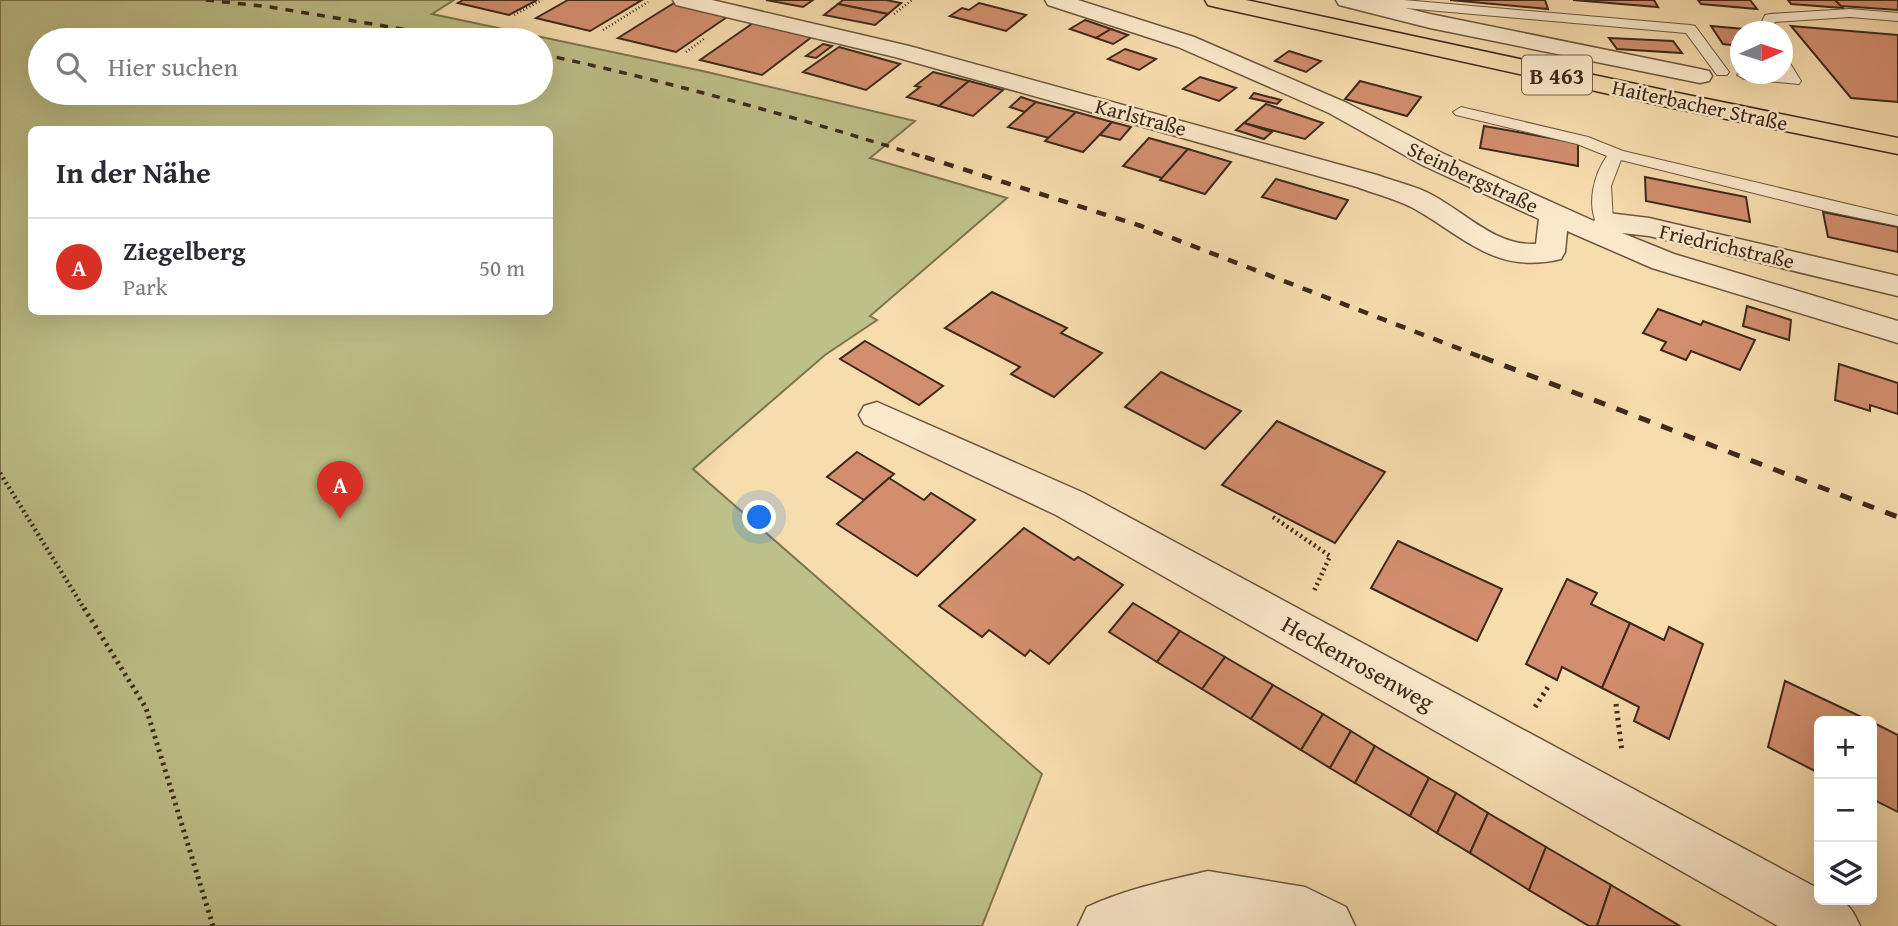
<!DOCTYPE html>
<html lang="de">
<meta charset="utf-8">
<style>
body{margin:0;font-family:"Gentium Book Plus",serif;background:#f2f2f3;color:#2b2b33}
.controls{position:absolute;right:21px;bottom:21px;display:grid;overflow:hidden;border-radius:10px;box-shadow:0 7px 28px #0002}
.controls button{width:63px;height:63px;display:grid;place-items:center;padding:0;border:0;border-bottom:2px solid #e1e1e2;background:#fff;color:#2b2b33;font:35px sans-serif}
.compass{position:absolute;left:1730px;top:21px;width:63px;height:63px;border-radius:50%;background:#fff;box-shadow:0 7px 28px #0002;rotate:87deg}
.you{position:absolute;left:760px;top:518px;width:24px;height:24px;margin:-18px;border:5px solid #fff;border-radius:50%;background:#1a73e8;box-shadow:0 0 0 10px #1a73e833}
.badge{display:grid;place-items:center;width:46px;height:46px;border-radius:50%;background:#d93025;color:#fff;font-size:23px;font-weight:700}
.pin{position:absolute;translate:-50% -58px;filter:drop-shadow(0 2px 4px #0008)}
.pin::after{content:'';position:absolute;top:37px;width:24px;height:21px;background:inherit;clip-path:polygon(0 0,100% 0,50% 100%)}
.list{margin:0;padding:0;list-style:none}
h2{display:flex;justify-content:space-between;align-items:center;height:91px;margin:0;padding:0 28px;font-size:30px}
h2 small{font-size:23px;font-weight:400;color:#7c7c81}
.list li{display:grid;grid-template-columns:46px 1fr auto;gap:21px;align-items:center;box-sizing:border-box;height:98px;padding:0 28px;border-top:2px solid #e1e1e2}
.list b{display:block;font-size:26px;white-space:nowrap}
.list p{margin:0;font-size:23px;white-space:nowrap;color:#7c7c81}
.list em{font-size:23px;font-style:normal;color:#7c7c81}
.icon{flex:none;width:38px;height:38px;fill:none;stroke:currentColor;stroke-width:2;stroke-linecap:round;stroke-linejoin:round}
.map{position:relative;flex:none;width:1898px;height:926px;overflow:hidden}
.search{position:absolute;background:#fff;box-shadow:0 7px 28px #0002;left:28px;top:28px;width:525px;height:77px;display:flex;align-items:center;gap:18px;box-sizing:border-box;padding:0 24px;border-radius:38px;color:#7c7c81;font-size:26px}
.panel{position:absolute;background:#fff;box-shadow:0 7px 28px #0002;left:28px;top:126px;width:525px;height:189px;border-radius:10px}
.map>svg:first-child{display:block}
</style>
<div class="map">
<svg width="1898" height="926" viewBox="0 0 1898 926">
<rect width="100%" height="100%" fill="#f7dcad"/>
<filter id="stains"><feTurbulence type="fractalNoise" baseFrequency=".00286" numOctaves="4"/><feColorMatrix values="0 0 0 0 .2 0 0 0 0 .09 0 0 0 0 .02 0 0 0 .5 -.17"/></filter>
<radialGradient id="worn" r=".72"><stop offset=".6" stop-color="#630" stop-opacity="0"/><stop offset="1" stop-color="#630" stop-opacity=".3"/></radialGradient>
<path fill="#bec089" stroke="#7e7452" stroke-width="2" fill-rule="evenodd" d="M0 0H454L432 14 707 72 915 121 870 158 1007 198 870 316 877 320 825 355 693 469 1042 774 982 926H0ZM40 40H541V93H40ZM32 130H550V312H32Z"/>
<g fill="#d28e6e" stroke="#3e291a" stroke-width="2">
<path d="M463 0H537L509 15 458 3Z"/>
<path d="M568 0H642L590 31 536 18Z"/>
<path d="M766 0H813L803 7Z"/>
<path d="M843 0H886L901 3 888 14 838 4Z"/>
<path d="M1450 0H1545L1548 9Z"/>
<path d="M1573 0H1654L1658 7Z"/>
<path d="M1698 0H1750L1757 9 1701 4Z"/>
<path d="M1788 0H1835L1843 8 1791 4Z"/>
<path d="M1835 0H1898V10L1841 6Z"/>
<path d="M674 3 730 15 676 52 618 38Z"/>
<path d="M979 3 1026 15 1006 31 950 16 962 8 969 10Z"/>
<path d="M838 4 888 14 875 25 824 15Z"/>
<path d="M1085 20 1111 29 1096 38 1070 29Z"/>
<path d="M753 23 813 36 762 75 700 60Z"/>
<path d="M1711 26 1744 29 1746 32H1741V46L1723 44Z"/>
<path d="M1791 26 1898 35V102L1851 98Z"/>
<path d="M1111 29 1128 35 1113 44 1096 38Z"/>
<path d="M1609 38 1673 41 1682 53 1617 49Z"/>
<path d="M823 44 832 46 816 58 806 56Z"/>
<path d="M839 47 900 64 866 90 803 72Z"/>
<path d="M1125 49 1156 59 1139 70 1108 59Z"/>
<path d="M1289 51 1321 61 1306 72 1275 61Z"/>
<path d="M933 72 969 81 939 106 907 97 920 87 915 86Z"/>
<path d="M1200 77 1236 88 1219 101 1183 89Z"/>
<path d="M969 81 1003 90 973 116 939 106Z"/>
<path d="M1360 81 1421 97 1407 116 1345 99Z"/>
<path d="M1254 93 1281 100 1277 104 1250 98Z"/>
<path d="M1021 97 1036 102 1025 112 1010 107Z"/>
<path d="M1036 102 1076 112 1049 138 1008 127Z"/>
<path d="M1266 104 1323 123 1305 139 1244 123Z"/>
<path d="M1076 112 1112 122 1083 152 1045 141Z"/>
<path d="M1112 122 1131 127 1120 140 1100 135Z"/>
<path d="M1244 123 1272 132 1264 139 1236 130Z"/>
<path d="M1484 126 1578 143V166L1480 148Z"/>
<path d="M1149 138 1188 149 1162 178 1123 166Z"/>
<path d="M1188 149 1231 162 1205 194 1160 180Z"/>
<path d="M1645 177 1746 197 1750 222 1646 201Z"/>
<path d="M1276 179 1348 200 1336 219 1262 197Z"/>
<path d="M1823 212 1898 227V252L1828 237Z"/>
<path d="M992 292 1067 328 1061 333 1102 353 1054 397 1011 374 1020 367 945 328Z"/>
<path d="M1747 306 1791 320 1789 340 1743 326Z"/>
<path d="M1658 309 1701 325 1703 321 1755 340 1740 370 1691 351 1686 360 1661 350 1666 342 1643 333Z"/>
<path d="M865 341 943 386 919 405 840 359Z"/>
<path d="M1839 364 1898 383V414L1870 405V411L1835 400Z"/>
<path d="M1161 372 1241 411 1205 449 1125 407Z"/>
<path d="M1277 421 1385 472 1335 543 1222 485Z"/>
<path d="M857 452 894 474 864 500 827 477Z"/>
<path d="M889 478 924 500 931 493 975 520 917 576 837 524Z"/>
<path d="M1024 528 1074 560 1078 557 1123 585 1049 664 1030 650 1025 656 989 630 982 637 939 606Z"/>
<path d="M1398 541 1502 589 1477 641 1371 588Z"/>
<path d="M1567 579 1597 593 1591 604 1630 623 1602 688 1562 667 1557 680 1526 664Z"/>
<path d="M1133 603 1180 631 1157 662 1109 632Z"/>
<path d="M1630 623 1664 640 1669 627 1703 644 1669 739 1634 721 1639 707 1602 688Z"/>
<path d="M1180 631 1225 657 1202 689 1157 662Z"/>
<path d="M1225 657 1273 685 1251 719 1202 689Z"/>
<path d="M1785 681 1870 721H1819V773L1768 747Z"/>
<path d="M1273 685 1323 714 1301 750 1251 719Z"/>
<path d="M1323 714 1351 731 1330 768 1301 750Z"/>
<path d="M1872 722 1898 735V812L1872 799Z"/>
<path d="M1351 731 1375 746 1355 783 1330 768Z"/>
<path d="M1375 746 1429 778 1410 816 1355 783Z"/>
<path d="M1429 778 1456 793 1437 833 1410 816Z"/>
<path d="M1456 793 1488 813 1470 853 1437 833Z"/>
<path d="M1488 813 1546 847 1529 890 1470 853Z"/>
<path d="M1546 847 1611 885 1597 926H1589L1529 890Z"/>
<path d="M1611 885 1680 926H1597Z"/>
</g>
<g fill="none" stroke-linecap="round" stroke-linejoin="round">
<defs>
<g id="lane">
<path d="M1354 0H1404L1690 25 1695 26 1729 72 1727 75H1717L1686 33 1360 4Z"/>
<path d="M1850 9 1898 13V21L1850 17 1775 22 1771 32H1757L1765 15 1770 14Z"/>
<path d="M1783 59 1788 60 1801 81 1799 84 1744 79 1737 75 1741 72 1783 75Z"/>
<path d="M1461 107 1588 137 1623 151 1898 216V226L1826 211 1621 160 1611 186 1613 222 1604 227 1598 226C1586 205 1594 174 1607 156L1577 144 1456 115 1453 112Z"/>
</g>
<g id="street">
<path d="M673 0H712L909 46 1377 175C1395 182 1417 186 1434 196 1467 214 1496 246 1536 244L1539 219 1422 165 1329 113 1178 47 1048 5 1045 0H1078L1194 37 1347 103 1442 153 1594 221 1597 216 1608 213 1649 218 1898 276V296L1649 236 1622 233 1674 254 1898 321V343L1652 268 1567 231 1565 252 1561 259C1495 275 1465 237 1413 208 1396 199 1375 194 1357 187L895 57 676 5Z"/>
<path d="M1336 0H1373L1430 14 1700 69 1709 71 1712 76 1709 81 1700 83 1430 28 1339 5Z"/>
<path d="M877 402 1084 493 1819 889V900C1846 900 1849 902 1860 926H1778L1056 515 864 424 859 415 864 406Z"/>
<path d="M1208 871 1305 887 1346 907 1355 926H1078L1087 907C1126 889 1166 881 1208 871Z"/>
</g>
<path id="primary" d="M1205 0H1246L1668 91 1898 138V154L1668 107 1216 7 1208 5Z"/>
</defs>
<use href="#lane" stroke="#6c563f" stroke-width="2"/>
<use href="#street" stroke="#6c563f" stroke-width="3"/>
<use href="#primary" stroke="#3e291a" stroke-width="3"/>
<g stroke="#3e291a" stroke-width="2.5" stroke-dasharray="1 2.5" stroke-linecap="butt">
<path d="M894 14 912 0"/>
<path d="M514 15 542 0"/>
<path d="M603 30 648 2"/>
<path d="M686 52 705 38"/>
</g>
<g stroke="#3e291a" stroke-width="4.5" stroke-dasharray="2 3.5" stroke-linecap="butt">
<path d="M0 473 85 610"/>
<path d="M1273 517 1330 556 1314 591"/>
</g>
<g stroke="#3e291a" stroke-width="5" stroke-dasharray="2.5 4.5" stroke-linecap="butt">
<path d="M84 608 146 708 213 926"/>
<path d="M1616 704 1622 752"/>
<path d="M1535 707 1550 684"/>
</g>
<use href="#lane" fill="#fae8ca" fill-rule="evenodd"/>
<use href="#street" fill="#fae8ca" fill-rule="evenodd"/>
<use href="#primary" fill="#f7dcad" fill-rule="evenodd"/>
<g stroke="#3e291a" stroke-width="3.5" stroke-dasharray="8 8" stroke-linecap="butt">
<path d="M206 0 270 7 468 40"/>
<path d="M541 54C672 82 802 119 930 159"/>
</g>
<path stroke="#3e291a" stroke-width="4.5" stroke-dasharray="10 10" stroke-linecap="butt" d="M925 157 1141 226 1486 359"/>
<path stroke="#3e291a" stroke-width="5" stroke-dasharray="12 12" stroke-linecap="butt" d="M1482 357 1898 517"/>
</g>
<g text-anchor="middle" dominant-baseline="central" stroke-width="5" stroke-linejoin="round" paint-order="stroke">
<g font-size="21" fill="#3e291a" stroke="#fae8ca">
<text transform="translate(1700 105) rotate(12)">Haiterbacher Straße</text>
<text transform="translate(1141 117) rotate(15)">Karlstraße</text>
<text transform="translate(1473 177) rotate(25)">Steinbergstraße</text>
<text transform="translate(1727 246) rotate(13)">Friedrichstraße</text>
</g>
<rect fill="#fae8ca" stroke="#76624f" stroke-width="2" x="1522" y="55.5" width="70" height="39" rx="5"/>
<g font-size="23" font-weight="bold" fill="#3e291a">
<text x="1557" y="75">B 463</text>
</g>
<g font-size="24" fill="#3e291a" stroke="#fae8ca">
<text transform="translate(1358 663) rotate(29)">Heckenrosenweg</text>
</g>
</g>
<rect width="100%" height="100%" filter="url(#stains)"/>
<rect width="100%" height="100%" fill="url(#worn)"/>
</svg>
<div class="controls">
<button>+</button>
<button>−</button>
<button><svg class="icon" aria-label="layers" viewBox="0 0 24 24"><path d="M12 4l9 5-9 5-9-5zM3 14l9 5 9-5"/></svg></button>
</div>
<svg class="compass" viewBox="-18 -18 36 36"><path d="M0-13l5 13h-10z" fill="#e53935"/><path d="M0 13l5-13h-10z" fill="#7c7c81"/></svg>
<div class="you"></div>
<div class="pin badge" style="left:340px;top:519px">A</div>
<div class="search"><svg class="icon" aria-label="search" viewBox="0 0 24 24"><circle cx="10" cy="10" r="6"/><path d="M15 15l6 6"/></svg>Hier suchen</div>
<section class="panel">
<h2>In der Nähe<small></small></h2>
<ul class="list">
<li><span class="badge">A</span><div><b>Ziegelberg</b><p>Park</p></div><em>50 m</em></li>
</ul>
</section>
</div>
